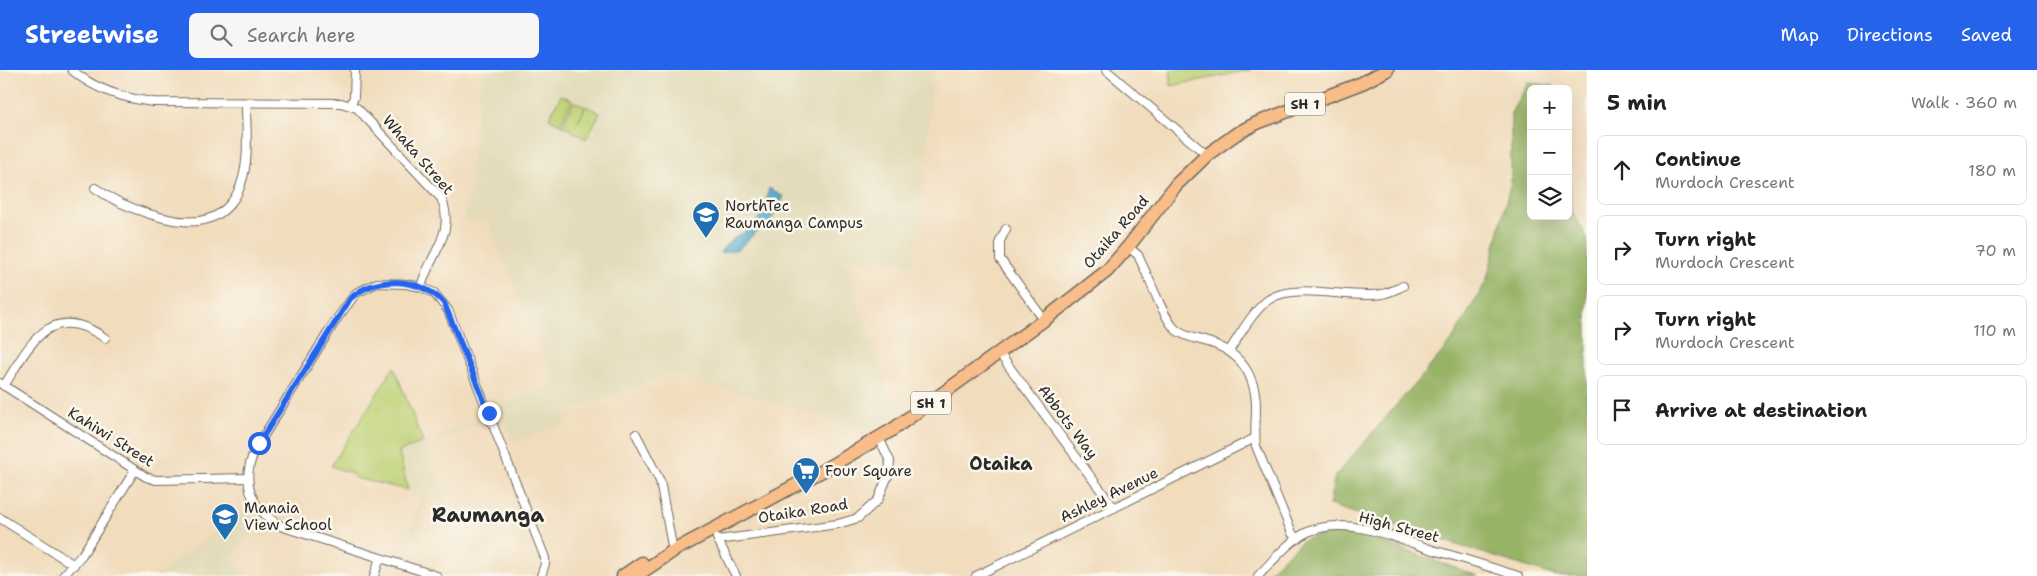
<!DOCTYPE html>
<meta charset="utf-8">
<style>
body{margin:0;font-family:"Shantell Sans",sans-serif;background:#f6f6f6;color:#222}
.controls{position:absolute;right:15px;top:15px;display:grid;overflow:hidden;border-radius:8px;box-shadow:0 5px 20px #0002}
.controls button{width:45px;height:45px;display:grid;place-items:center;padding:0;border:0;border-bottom:1px solid #e0e0e0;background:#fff;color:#222;font:25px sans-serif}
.stop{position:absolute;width:15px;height:15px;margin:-11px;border:4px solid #2563eb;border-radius:50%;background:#fff}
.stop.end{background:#2563eb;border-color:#fff;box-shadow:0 1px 5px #0008}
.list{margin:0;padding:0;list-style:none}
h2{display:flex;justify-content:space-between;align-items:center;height:65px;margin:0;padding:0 20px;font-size:21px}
h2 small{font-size:16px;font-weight:400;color:#767676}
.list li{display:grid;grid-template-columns:32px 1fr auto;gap:15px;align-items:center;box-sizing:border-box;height:70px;margin:0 10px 10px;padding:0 10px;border:1px solid #e0e0e0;border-radius:8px}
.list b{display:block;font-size:19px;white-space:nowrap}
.list p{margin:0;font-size:16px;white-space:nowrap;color:#767676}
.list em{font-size:16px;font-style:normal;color:#767676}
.icon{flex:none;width:28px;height:28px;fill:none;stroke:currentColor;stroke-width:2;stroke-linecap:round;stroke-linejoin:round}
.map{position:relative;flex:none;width:1587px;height:506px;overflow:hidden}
header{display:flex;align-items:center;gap:30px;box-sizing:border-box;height:70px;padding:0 25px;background:#2563eb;color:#fff}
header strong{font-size:24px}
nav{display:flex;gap:28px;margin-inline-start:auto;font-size:18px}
.search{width:350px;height:45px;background:#f6f6f6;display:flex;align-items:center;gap:12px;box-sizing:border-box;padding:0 18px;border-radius:8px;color:#767676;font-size:19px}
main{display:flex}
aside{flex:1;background:#fff}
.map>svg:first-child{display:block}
</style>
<header>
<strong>Streetwise</strong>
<div class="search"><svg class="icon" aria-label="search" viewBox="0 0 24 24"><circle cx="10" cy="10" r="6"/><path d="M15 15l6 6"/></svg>Search here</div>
<nav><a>Map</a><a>Directions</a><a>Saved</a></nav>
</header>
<main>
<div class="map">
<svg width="1587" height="506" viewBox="0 0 1587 506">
<rect width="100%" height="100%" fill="#fbf7ec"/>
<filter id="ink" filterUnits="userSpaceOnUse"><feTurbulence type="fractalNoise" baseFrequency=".02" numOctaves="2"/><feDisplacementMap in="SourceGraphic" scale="10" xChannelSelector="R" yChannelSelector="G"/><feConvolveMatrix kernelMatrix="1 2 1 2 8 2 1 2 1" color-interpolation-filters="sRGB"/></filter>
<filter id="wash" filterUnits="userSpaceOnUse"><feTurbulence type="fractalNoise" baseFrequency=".0096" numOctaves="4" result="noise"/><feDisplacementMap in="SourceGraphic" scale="20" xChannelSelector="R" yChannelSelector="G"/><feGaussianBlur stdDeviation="1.12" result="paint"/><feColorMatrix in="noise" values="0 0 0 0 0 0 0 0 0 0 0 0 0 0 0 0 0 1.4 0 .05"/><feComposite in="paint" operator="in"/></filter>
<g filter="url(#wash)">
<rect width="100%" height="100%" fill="#f1dcbc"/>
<g fill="#e3dbba">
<path d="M482 0H934L914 195 843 188 889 324 902 340 871 360 670 303 623 321 633 350 631 351 620 322 565 341 569 352 513 373 499 336 555 313 488 152H465Z"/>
<path d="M479 349 481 353 425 375 446 434 427 429 409 486 404 485 420 426 408 420 399 382Z"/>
<path d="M246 441 258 454 231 487 246 506H155Z"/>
</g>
<g fill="#bdd175" stroke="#747e50">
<path d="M1170 0H1251L1171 16Z"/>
<path d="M561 25 572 30 560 54 549 48Z"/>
<path d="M574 31 585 37 577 53 586 36 600 43 586 69 562 55Z"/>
<path d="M394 297 423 372 399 382 408 420 355 408 351 403 331 396Z"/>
</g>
<g fill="#96b366" stroke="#606f48">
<path d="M1528 13 1552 15 1554 19H1531V146H1568V71L1571 139 1587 167V506H1556L1329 435 1335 406 1451 272 1486 212 1511 112V43Z"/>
<path d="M1330 460 1354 462 1478 506H1264L1302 471Z"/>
</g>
<path fill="#49a6c8" stroke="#3a687a" d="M769 118 784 127 770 152 755 163 738 180 720 183C730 166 741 167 753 155 763 146 766 130 769 118Z"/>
</g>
<g filter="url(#ink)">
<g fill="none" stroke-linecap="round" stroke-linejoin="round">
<defs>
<g id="minor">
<path d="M72 0C95 20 123 28 153 32L341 33 357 38 441 128C457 163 429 185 421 217"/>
<path d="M1106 0 1207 85"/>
<path d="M351 35 354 27 355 0"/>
<path d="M95 118C120 136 177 159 208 149 224 144 236 130 241 114 250 89 246 60 246 34"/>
<path d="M1006 159 1000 171V189L1044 250"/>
<path d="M1128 177 1138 185 1141 192C1150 209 1163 248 1176 260 1185 267 1197 269 1208 272 1228 278 1245 291 1252 312 1260 333 1253 354 1256 376L1292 463 1297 469"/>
<path d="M1229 281C1240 265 1252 242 1268 230 1294 211 1351 230 1382 224 1389 223 1396 219 1403 216"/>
<path d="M999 283 1114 438"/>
<path d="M0 313 146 407 156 410 248 408"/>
<path d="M4 316C30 274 50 230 105 268"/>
<path d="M636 364 660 411 673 481"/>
<path d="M0 448 74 495"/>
<path d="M717 468 736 506"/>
<path d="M718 470 838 454 858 448 878 430 889 403 890 391 879 368"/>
<path d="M63 506 82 485 135 400"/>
<path d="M374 506 380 488"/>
<path d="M437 506 283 457C251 440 239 412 256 378L336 250 356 223 377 213 406 214 421 217 434 223 448 240 545 488V494L541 506"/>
<path d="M976 506 1255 368"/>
<path d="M1258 506C1273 491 1290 469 1310 461 1349 446 1396 468 1433 480 1462 488 1490 497 1518 506"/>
</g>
<g id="trunk">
<path d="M623 506 642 493"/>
<path d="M636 506 673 481 822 401 892 360 1044 250 1107 201 1128 177 1176 115 1207 85 1236 64 1257 53 1362 13 1387 0"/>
</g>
</defs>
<use href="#minor" stroke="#70695e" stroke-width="10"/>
<use href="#trunk" stroke="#70695e" stroke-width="15"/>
<use href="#minor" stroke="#fff" stroke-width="8"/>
<use href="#trunk" stroke="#f8bd89" stroke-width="12"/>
</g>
</g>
<g fill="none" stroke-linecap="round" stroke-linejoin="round" filter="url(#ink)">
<path stroke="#2563eb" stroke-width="6" d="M259 373 350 229C374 205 421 207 444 233L489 343"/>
</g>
<defs>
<symbol id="university-pin" viewBox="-11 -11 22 30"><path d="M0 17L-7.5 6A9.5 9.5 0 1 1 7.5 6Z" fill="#1f6fb2" stroke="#fbf7ec"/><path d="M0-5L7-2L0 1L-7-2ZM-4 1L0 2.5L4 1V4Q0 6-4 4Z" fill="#fff"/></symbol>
<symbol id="supermarket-pin" viewBox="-11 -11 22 30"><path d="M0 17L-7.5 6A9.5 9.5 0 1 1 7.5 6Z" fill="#1f6fb2" stroke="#fbf7ec"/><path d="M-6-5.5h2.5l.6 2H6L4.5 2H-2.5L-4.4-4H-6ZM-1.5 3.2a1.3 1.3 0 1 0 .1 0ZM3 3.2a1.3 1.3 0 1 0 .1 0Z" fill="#fff"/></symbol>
<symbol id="school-pin" viewBox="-11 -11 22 30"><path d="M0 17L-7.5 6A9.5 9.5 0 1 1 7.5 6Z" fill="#1f6fb2" stroke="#fbf7ec"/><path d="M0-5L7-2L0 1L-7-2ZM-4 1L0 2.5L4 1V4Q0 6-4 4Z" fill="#fff"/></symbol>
</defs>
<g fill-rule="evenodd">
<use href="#university-pin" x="690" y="129" width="32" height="43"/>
<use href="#supermarket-pin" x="790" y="385" width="32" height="43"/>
<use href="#school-pin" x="209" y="431" width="32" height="43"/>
</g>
<g text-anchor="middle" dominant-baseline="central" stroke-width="5" stroke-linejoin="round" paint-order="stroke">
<g fill="#fbf7ec" stroke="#696865" stroke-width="1">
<rect x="1285" y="22.5" width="40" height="23" rx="4"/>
<rect x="911" y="321.5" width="40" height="23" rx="4"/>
</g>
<g font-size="14" font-weight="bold" fill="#2b2b2b">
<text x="1305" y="34">SH 1</text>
<text x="931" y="333">SH 1</text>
</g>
<g font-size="15" fill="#2b2b2b" stroke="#fbf7ec">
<text transform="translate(418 85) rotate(49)">Whaka Street</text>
<text transform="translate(1116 162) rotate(-49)">Otaika Road</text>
<text transform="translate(1068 352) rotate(53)">Abbots Way</text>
<text transform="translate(111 367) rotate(32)">Kahiwi Street</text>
<text transform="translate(1109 425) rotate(-26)">Ashley Avenue</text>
<text transform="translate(803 441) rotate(-9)">Otaika Road</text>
<text transform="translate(1399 457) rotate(15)">High Street</text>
</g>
<g font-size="15" fill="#2b2b2b" stroke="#fbf7ec" text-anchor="start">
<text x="725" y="136">NorthTec<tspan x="725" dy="17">Raumanga Campus</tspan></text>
<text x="825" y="401">Four Square</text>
<text x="244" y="438">Manaia<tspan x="244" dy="17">View School</tspan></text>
</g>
<g font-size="18" font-weight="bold" fill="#2b2b2b" stroke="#fbf7ec">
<text x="1001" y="394">Otaika</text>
</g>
<g font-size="20" font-weight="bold" fill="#2b2b2b" stroke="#fbf7ec">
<text x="488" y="445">Raumanga</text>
</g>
</g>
</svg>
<div class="controls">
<button>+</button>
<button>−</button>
<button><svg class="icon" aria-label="layers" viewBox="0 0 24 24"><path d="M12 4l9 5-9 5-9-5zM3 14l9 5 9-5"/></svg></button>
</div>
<div class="stop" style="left:259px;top:373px"></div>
<div class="stop end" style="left:489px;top:343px"></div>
</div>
<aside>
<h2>5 min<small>Walk · 360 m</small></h2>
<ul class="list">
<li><svg class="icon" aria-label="ahead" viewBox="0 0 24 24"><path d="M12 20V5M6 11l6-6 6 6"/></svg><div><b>Continue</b><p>Murdoch Crescent</p></div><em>180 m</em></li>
<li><svg class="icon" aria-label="right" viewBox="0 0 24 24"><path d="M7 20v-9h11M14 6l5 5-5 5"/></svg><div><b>Turn right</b><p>Murdoch Crescent</p></div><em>70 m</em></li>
<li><svg class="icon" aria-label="right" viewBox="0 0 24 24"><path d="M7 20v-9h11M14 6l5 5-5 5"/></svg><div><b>Turn right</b><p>Murdoch Crescent</p></div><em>110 m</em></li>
<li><svg class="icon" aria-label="arrive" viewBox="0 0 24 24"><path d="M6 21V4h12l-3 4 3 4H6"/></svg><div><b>Arrive at destination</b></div></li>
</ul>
</aside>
</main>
